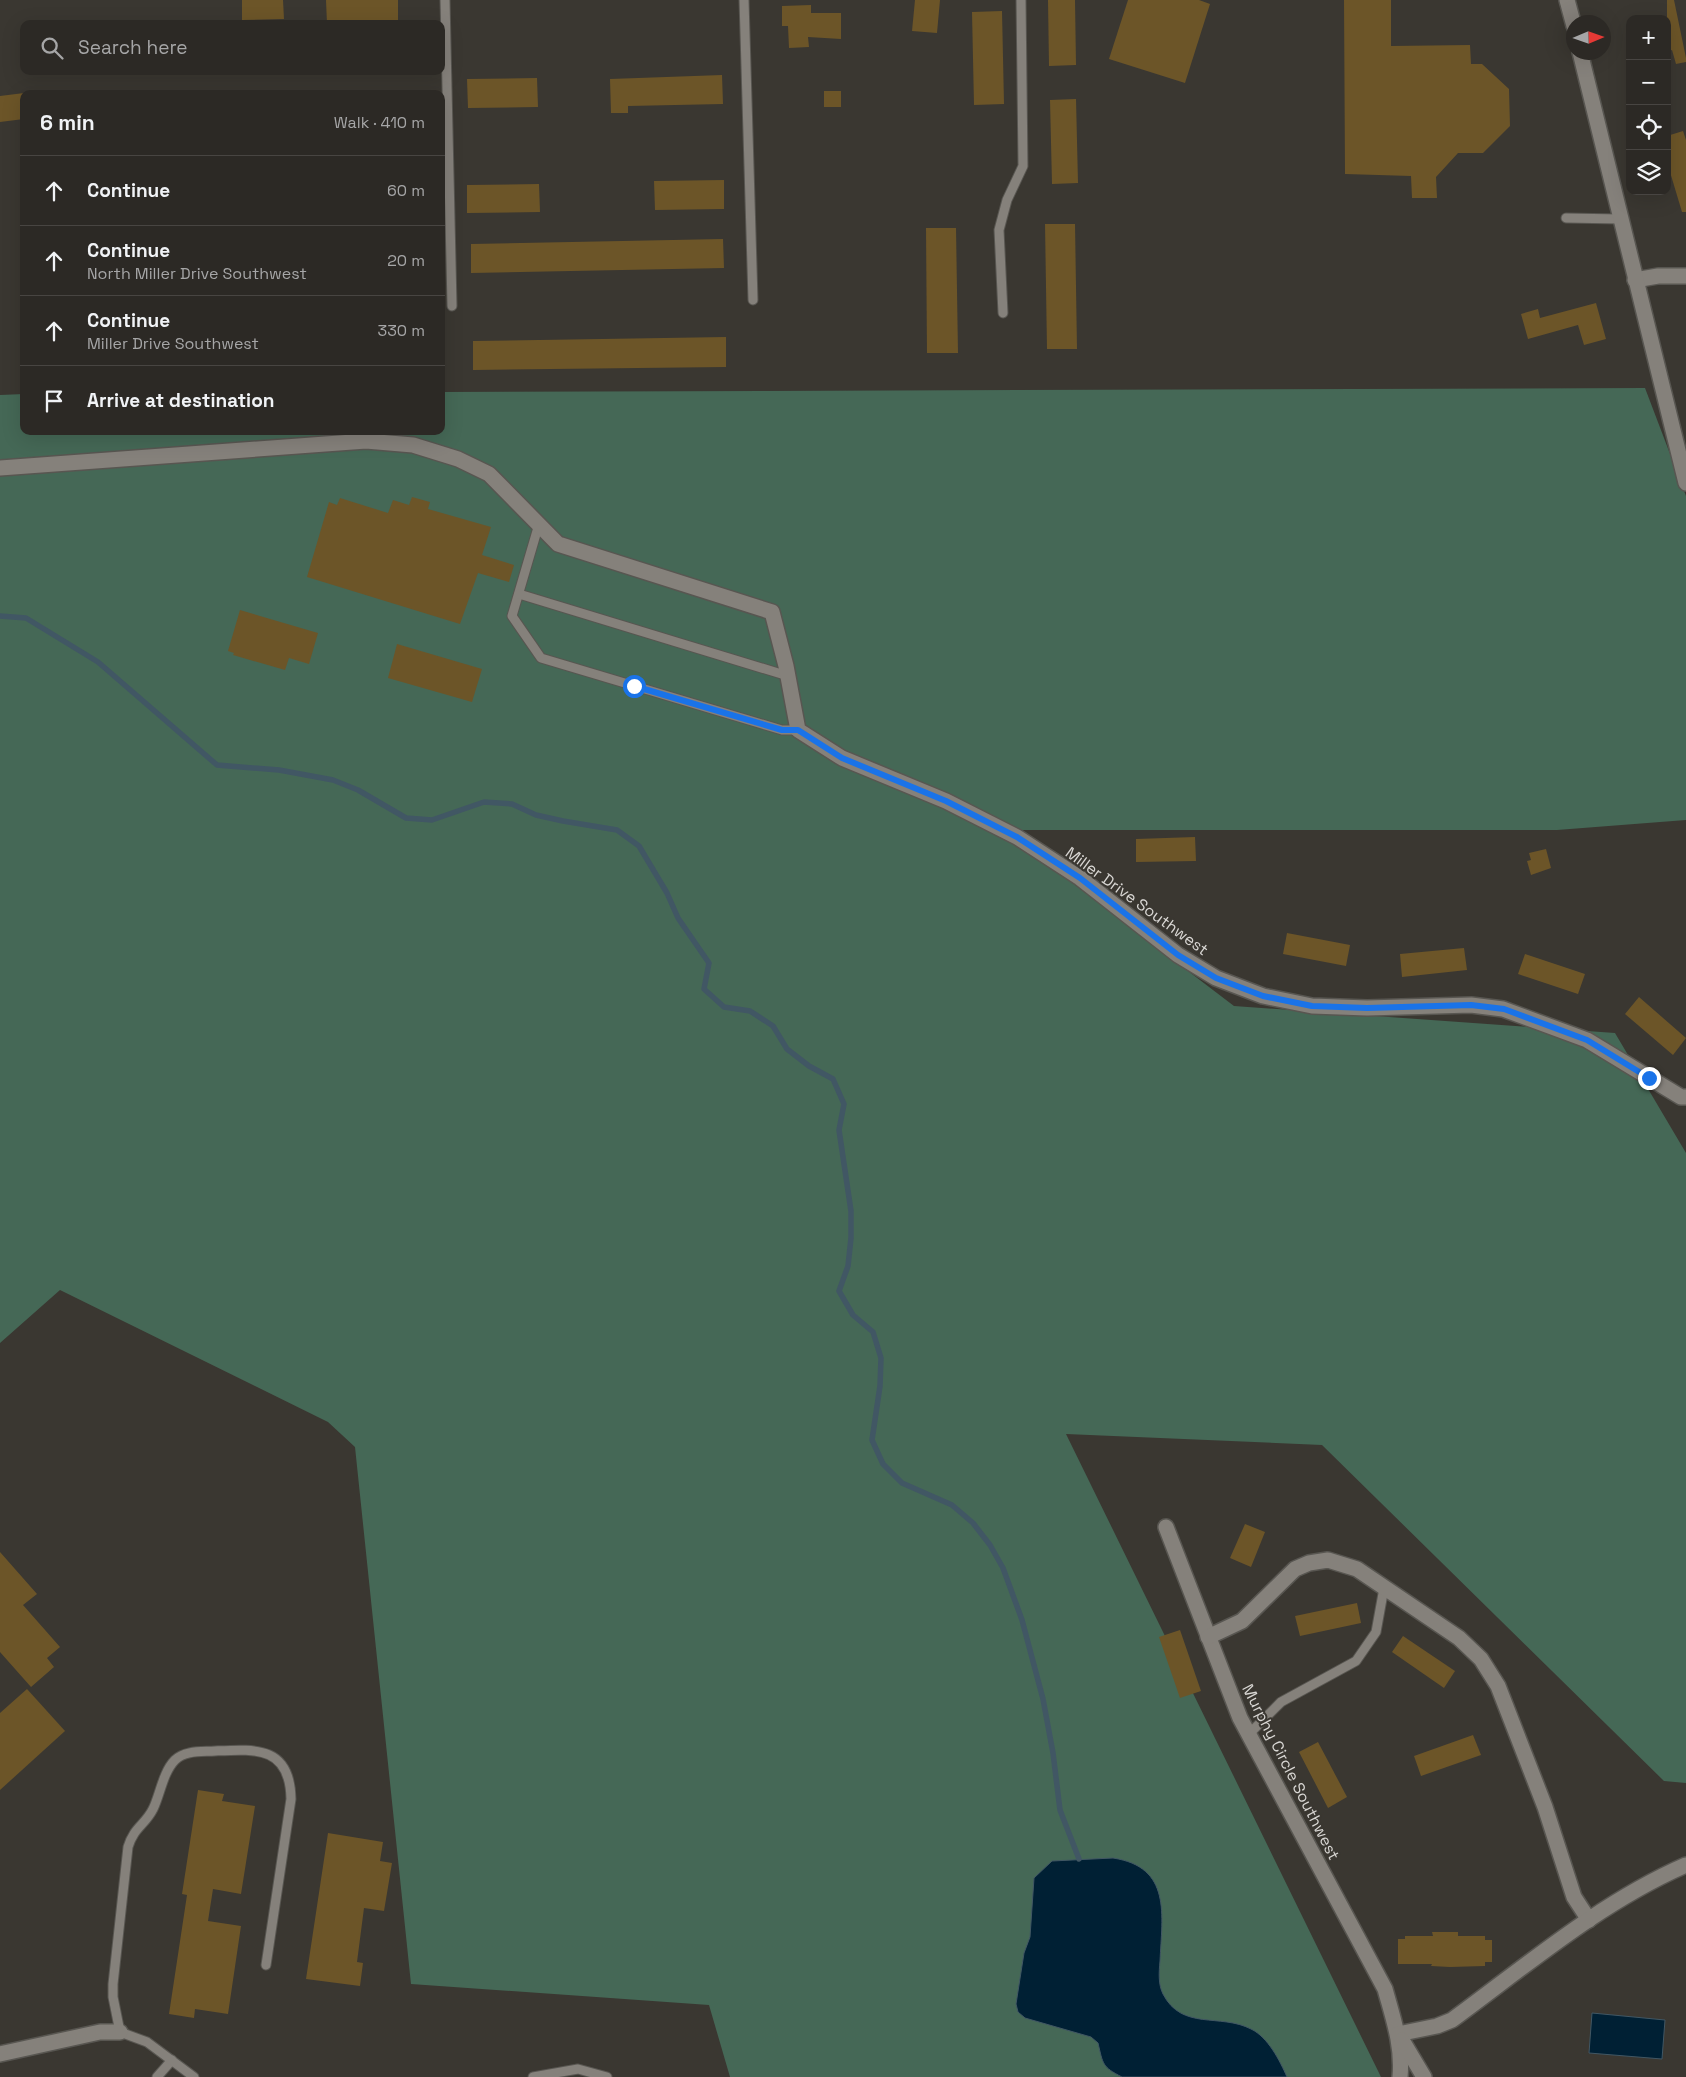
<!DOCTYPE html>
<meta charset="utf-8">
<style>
body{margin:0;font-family:"Space Grotesk",sans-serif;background:#34312d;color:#f1f3f6}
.controls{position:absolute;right:15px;top:15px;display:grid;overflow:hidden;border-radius:10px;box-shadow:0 5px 20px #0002}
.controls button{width:45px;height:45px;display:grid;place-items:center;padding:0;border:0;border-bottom:1px solid #484542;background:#2c2925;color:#f1f3f6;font:25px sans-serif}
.compass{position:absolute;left:1566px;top:15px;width:45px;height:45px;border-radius:50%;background:#2c2925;box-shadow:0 5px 20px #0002;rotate:88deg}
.stop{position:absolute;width:15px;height:15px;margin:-11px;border:4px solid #1a73e8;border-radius:50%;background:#fff}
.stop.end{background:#1a73e8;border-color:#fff;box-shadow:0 1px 5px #0008}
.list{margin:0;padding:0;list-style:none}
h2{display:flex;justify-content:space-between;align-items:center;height:65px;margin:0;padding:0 20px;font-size:21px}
h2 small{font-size:16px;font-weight:400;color:#a6a6a7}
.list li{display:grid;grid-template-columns:32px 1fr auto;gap:15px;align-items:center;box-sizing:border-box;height:70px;padding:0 20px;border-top:1px solid #484542}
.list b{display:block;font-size:19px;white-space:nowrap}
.list p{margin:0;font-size:16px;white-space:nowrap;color:#a6a6a7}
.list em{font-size:16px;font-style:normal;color:#a6a6a7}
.icon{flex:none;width:28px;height:28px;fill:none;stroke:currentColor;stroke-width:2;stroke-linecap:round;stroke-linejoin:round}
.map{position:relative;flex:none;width:1686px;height:2077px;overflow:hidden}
.search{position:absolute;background:#2c2925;box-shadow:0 5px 20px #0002;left:20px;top:20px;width:425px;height:55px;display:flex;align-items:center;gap:12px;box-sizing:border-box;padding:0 18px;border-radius:10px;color:#a6a6a7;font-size:19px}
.panel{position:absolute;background:#2c2925;box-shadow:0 5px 20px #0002;left:20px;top:90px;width:425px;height:345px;border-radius:10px}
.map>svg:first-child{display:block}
</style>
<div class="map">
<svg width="1686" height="2077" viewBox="0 0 1686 2077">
<rect width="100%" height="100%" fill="#3a3731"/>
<path fill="#456856" d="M1645 388 1686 496V820L1557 830H1003L1234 1006 1615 1033 1686 1153V1783L1664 1781 1322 1445 1066 1434 1381 2077H730L709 2005 411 1984 355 1447 328 1422 60 1290 0 1343V395L24 394V431H441V392Z"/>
<g fill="#002034" stroke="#415764">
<path d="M1113 1858C1172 1867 1162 1915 1160 1961 1159 1972 1158 1984 1163 1994 1182 2031 1220 2013 1251 2029 1268 2037 1280 2061 1287 2077H1122C1102 2067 1103 2064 1098 2043L1091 2037 1025 2018 1018 2012 1016 2004 1024 1953 1030 1937 1034 1878 1052 1861Z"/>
<path d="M1592 2013 1665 2020 1662 2059 1589 2053Z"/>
</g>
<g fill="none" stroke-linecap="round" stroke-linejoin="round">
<path stroke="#415764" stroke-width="5.5" d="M0 616 26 618 98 662 217 765 279 770 333 780 358 790 406 818 432 820 484 802 512 804 536 815 563 821 617 830 639 846 667 893 678 918 709 963 704 989 724 1007 750 1011 773 1026 787 1049 809 1066 833 1079 844 1104 839 1130 851 1211V1238L848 1266 839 1291 853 1315 873 1332 881 1358 880 1386 872 1440 883 1464 902 1483 952 1505 973 1523 990 1545 1003 1568 1022 1620 1043 1699 1053 1753 1060 1810 1079 1859"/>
</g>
<g fill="#6c5528">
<path d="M242 0H283L284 19 242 20Z"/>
<path d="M326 0H398V24H327Z"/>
<path d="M915 0H940L937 33 912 31Z"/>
<path d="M1048 0H1075L1076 65 1049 66Z"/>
<path d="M1128 0H1199L1210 4 1185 83 1109 59Z"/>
<path d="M1344 0H1391V46L1470 45 1471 64H1482L1509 89 1510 126 1483 153H1458L1436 177 1437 198H1412L1411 176 1345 174Z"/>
<path d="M1667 0H1674L1686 58V62L1676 64 1672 50 1667 52V19L1663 18 1667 17Z"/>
<path d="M811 5V13H841V39L808 37 809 47 789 48 788 26H782V6Z"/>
<path d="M1002 11 1004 104 974 105 972 12Z"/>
<path d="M722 75 723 104 628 106V113H611L610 79Z"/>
<path d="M537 78 538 107 468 108 467 79Z"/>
<rect x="824" y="91" width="17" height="16"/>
<path d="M24 93V119L0 122V96Z"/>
<path d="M1076 99 1078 183 1052 184 1050 100Z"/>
<path d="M1683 131 1686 140V212H1682L1667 162V136Z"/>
<path d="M724 180V209L655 210 654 181Z"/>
<path d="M539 184 540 212 467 213V185Z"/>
<path d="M1045 224H1075L1077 349H1047Z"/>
<path d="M926 228H956L958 353H927Z"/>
<path d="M723 239 724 268 471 273V244Z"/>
<path d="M1596 303 1606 339 1584 345 1578 325 1528 339 1521 314 1538 309 1540 318Z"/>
<path d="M726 337V367L473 370V341Z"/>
<path d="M412 497 430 502 428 509 491 527 482 555 514 565 509 582 478 573 460 624 307 577 329 502 337 505 340 498 388 513 393 500 409 505Z"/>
<path d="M240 610 318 633 309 664 289 658 285 670 233 655 234 653 228 651Z"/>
<path d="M397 644 482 669 472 702 388 678Z"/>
<path d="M1195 837 1196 861 1136 862V839Z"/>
<path d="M1546 849 1551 868 1531 875 1527 861 1531 860 1529 853Z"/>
<path d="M1287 933 1350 945 1346 966 1283 954Z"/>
<path d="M1464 948 1467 970 1402 977 1400 954Z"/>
<path d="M1525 954 1585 974 1578 994 1518 974Z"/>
<path d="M1639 997 1686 1038 1673 1055 1625 1014Z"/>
<path d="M1245 1524 1265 1532 1251 1567 1230 1558Z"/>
<path d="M0 1552 37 1594 23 1605 60 1647 47 1658 54 1667 31 1687 0 1652Z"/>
<path d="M1357 1603 1361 1623 1300 1636 1295 1616Z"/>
<path d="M1180 1630 1201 1691 1180 1698 1159 1637Z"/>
<path d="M1403 1636 1455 1671 1444 1688 1392 1652Z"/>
<path d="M27 1689 65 1731 0 1790V1713Z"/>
<path d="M1473 1735 1481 1755 1421 1776 1414 1756Z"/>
<path d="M1318 1742 1347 1797 1328 1808 1299 1752Z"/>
<path d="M198 1790 224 1794 222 1801 255 1806 241 1894 213 1889 208 1921 241 1926 228 2014 195 2009 194 2018 169 2014 187 1895 182 1894Z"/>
<path d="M328 1833 383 1842 380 1861 392 1863 384 1911 364 1908 357 1962 363 1963 360 1986 306 1979Z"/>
<path d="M1432 1932H1458V1936H1485V1940H1492V1962H1485V1966L1450 1967 1431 1966 1432 1964H1398V1939H1405V1936H1433Z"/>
</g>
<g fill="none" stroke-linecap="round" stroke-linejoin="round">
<defs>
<g id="lane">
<path d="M445 0 452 306"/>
<path d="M744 0 753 300"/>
<path d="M1566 218 1620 219"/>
<path d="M1003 313 999 230 1007 200 1023 166 1021 0"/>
<path d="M539 524 512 616 541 658 782 730H798"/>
<path d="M519 594 788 676"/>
<path d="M1249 1734 1281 1702 1356 1661 1376 1632 1384 1588"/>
<path d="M157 2077 172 2060"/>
<path d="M194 2077 147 2042 120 2032 113 1997V1984L128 1847C134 1827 145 1825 153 1809 160 1795 163 1772 175 1760 185 1750 202 1752 215 1751 256 1749 290 1746 291 1799L266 1965"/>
<path d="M533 2077 578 2069 607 2077"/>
</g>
<g id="street">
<path d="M1635 280 1658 276H1686"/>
<path d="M0 468 366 441 413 445 458 459 489 474 558 544 772 612 786 666 798 730 842 758 946 801 1017 837 1080 878 1178 955 1216 978 1263 996 1312 1006 1367 1008 1471 1005 1503 1009 1587 1040 1681 1097H1686"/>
<path d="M1166 1527 1240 1718 1385 1989C1393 2018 1403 2046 1400 2077"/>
<path d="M1208 1637 1242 1621 1295 1569 1309 1563 1328 1560 1357 1569 1459 1638 1481 1659 1498 1686 1545 1807 1574 1897 1589 1920"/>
<path d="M1398 2034 1437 2026 1452 2020C1527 1965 1601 1902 1686 1865"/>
<path d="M1402 2040 1424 2077"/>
<path d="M0 2054 100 2032H120"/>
</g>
<g id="secondary">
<path d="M1567 0 1574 26"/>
<path d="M1580 52 1686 483"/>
</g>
</defs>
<use href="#lane" stroke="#585651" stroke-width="11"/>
<use href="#street" stroke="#585651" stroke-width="18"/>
<use href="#secondary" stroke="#585651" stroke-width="18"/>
<use href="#lane" stroke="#85817b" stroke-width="9"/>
<use href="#street" stroke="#85817b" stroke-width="15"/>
<use href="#secondary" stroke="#85817b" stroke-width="15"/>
</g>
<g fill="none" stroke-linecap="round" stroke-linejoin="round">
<path stroke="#1a73e8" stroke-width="6" d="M634 686 782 730H798L842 758 946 801 1017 837 1080 878 1178 955 1216 978 1263 996 1312 1006 1367 1008 1471 1005 1504 1009 1587 1040 1649 1078"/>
</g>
<g text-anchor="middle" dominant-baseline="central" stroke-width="4" stroke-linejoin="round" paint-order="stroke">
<g font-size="16" fill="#d9d7d4" stroke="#3a3731">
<text transform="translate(1137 901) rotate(36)">Miller Drive Southwest</text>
<text transform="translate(1291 1772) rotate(63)">Murphy Circle Southwest</text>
</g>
</g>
</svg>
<div class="controls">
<button>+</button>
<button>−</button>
<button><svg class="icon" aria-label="locate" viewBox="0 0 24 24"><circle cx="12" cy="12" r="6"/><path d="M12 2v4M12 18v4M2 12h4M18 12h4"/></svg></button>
<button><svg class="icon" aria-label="layers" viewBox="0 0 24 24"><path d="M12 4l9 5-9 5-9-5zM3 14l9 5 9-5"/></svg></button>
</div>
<svg class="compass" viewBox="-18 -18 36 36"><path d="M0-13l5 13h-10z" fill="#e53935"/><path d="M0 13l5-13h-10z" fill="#a6a6a7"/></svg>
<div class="stop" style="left:634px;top:686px"></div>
<div class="stop end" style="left:1649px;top:1078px"></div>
<div class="search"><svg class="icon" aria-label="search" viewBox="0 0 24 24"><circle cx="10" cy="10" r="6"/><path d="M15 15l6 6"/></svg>Search here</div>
<section class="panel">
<h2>6 min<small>Walk · 410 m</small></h2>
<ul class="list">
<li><svg class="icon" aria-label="ahead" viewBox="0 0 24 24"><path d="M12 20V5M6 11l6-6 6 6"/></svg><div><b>Continue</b></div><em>60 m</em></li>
<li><svg class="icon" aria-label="ahead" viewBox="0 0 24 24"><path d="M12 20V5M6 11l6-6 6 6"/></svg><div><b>Continue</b><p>North Miller Drive Southwest</p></div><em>20 m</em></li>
<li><svg class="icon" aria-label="ahead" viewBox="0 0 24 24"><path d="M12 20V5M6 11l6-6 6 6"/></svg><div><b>Continue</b><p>Miller Drive Southwest</p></div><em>330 m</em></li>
<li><svg class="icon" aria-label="arrive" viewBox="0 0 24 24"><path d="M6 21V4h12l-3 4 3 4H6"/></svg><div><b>Arrive at destination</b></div></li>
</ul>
</section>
</div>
